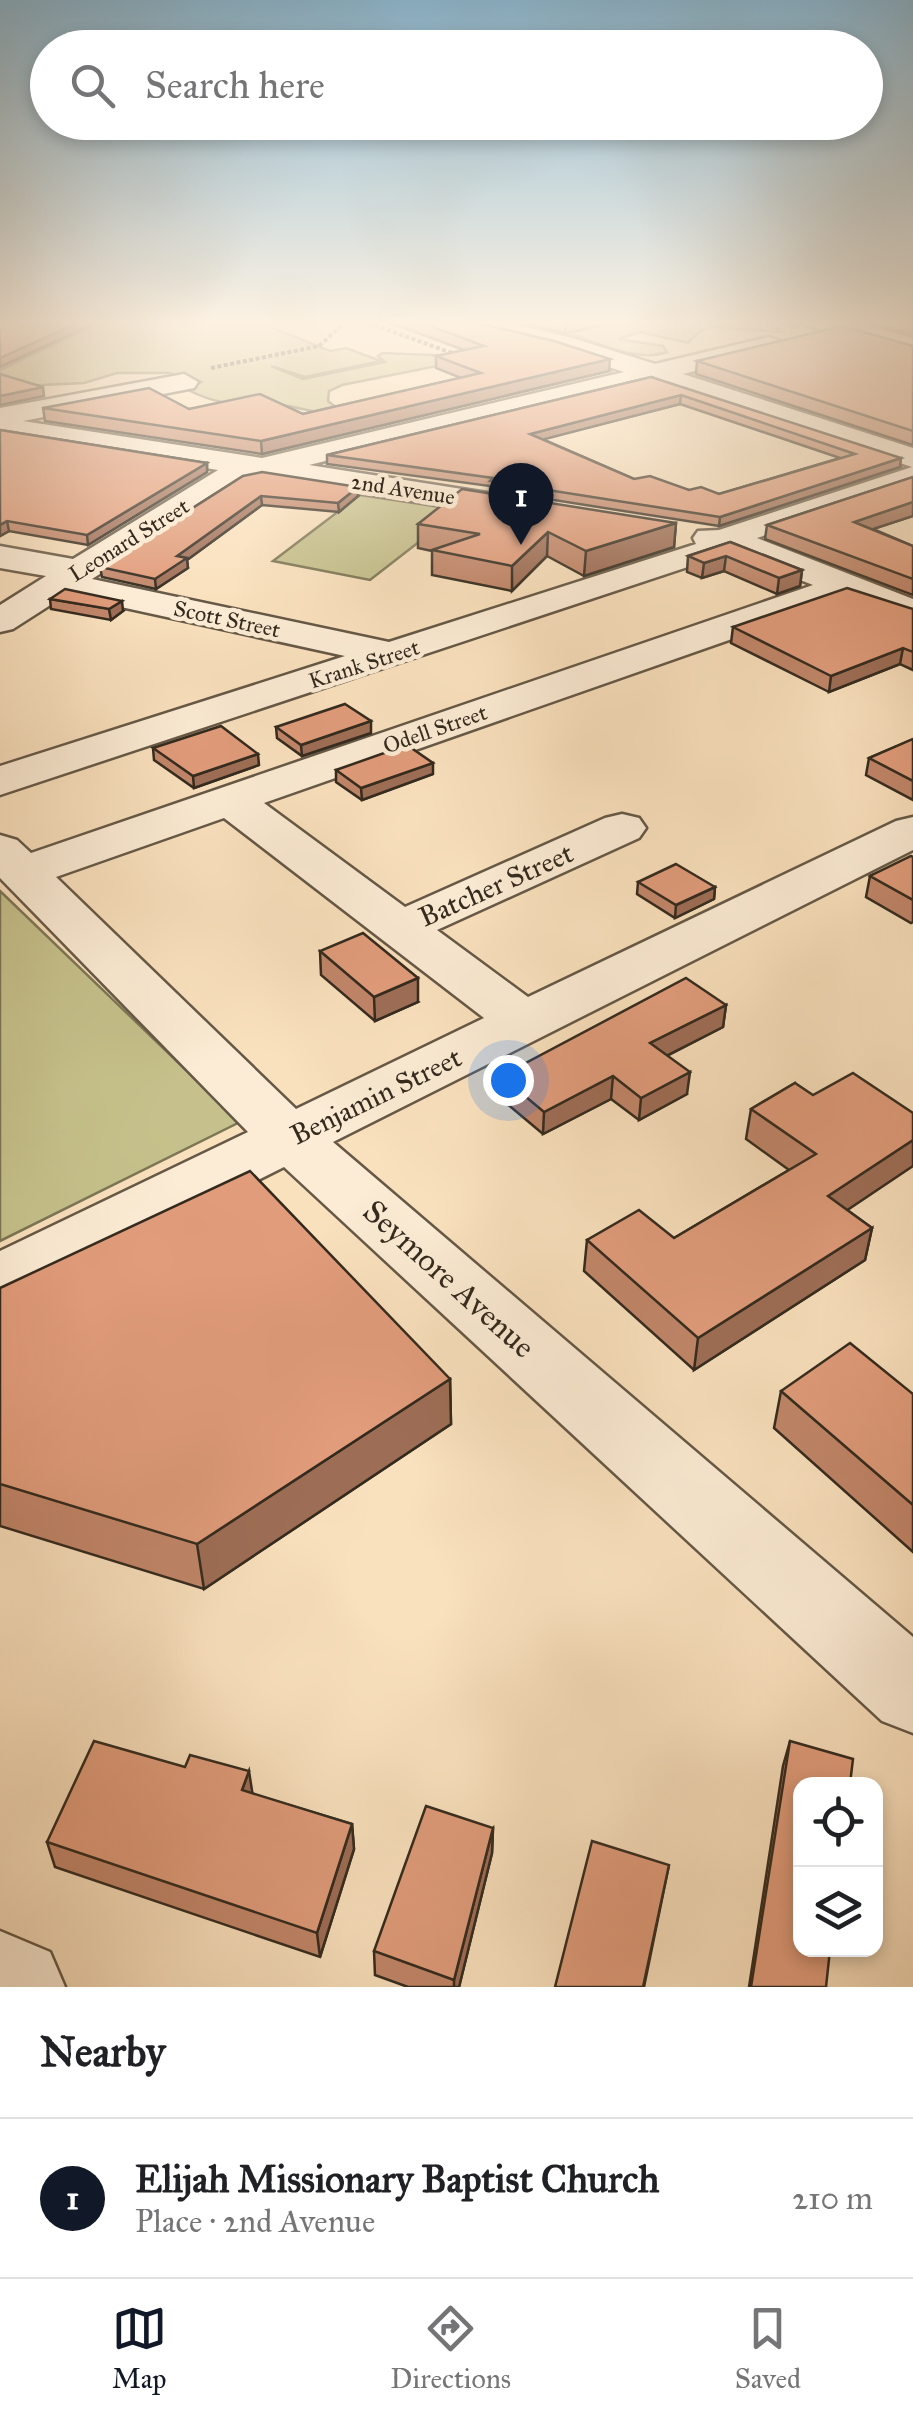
<!DOCTYPE html>
<meta charset="utf-8">
<style>
body{margin:0;font-family:"IM FELL Great Primer",serif;background:#f2f2f2;color:#202124}
.controls{position:absolute;right:30px;bottom:30px;display:grid;overflow:hidden;border-radius:20px;box-shadow:0 5px 15px #0003}
.controls button{width:90px;height:90px;display:grid;place-items:center;padding:0;border:0;border-bottom:2px solid #e0e0e0;background:#fff;color:#202124;font:50px sans-serif}
.you{position:absolute;left:508px;top:1080px;width:35px;height:35px;margin:-25px;border:8px solid #fff;border-radius:50%;background:#1a73e8;box-shadow:0 0 0 15px #1a73e833}
.badge{display:grid;place-items:center;width:65px;height:65px;border-radius:50%;background:#111827;color:#fff;font-size:32px;font-weight:700}
.pin{position:absolute;translate:-50% -82px;filter:drop-shadow(0 2px 5px #0008)}
.pin::after{content:'';position:absolute;top:52px;width:35px;height:30px;background:inherit;clip-path:polygon(0 0,100% 0,50% 100%)}
.list{margin:0;padding:0;list-style:none}
h2{display:flex;justify-content:space-between;align-items:center;height:130px;margin:0;padding:0 40px;font-size:42px}
h2 small{font-size:32px;font-weight:400;color:#757577}
.list li{display:grid;grid-template-columns:65px 1fr auto;gap:30px;align-items:center;box-sizing:border-box;height:160px;padding:0 40px;border-top:2px solid #e0e0e0}
.list b{display:block;font-size:38px;white-space:nowrap}
.list p{margin:0;font-size:32px;white-space:nowrap;color:#757577}
.list em{font-size:32px;font-style:normal;color:#757577}
.icon{flex:none;width:55px;height:55px;fill:none;stroke:currentColor;stroke-width:2;stroke-linecap:round;stroke-linejoin:round}
.map{position:relative;flex:none;width:913px;height:1987px;overflow:hidden}
.search{position:absolute;background:#fff;box-shadow:0 5px 15px #0003;left:30px;right:30px;top:30px;height:110px;display:flex;align-items:center;gap:25px;box-sizing:border-box;padding:0 35px;border-radius:55px;color:#757577;font-size:38px}
.sheet{height:290px;background:#fff}
nav{display:flex;justify-content:space-around;align-items:center;box-sizing:border-box;height:140px;border-top:2px solid #e0e0e0;background:#fff;font-size:28px;color:#757577}
nav a{display:grid;justify-items:center;gap:5px}
nav .on{color:#111827}
.map>svg:first-child{display:block}
</style>
<div class="map">
<svg width="913" height="1987" viewBox="0 0 913 1987">
<rect width="100%" height="100%" fill="#fae1be"/>
<filter id="stains"><feTurbulence type="fractalNoise" baseFrequency=".002" numOctaves="4"/><feColorMatrix values="0 0 0 0 .2 0 0 0 0 .09 0 0 0 0 .02 0 0 0 .5 -.17"/></filter>
<radialGradient id="worn" r=".72"><stop offset=".6" stop-color="#630" stop-opacity="0"/><stop offset="1" stop-color="#630" stop-opacity=".3"/></radialGradient>
<g fill="#c6c18c" stroke="#7c7655" stroke-width="2.5">
<path d="M105 320H253L330 351 346 348 381 361 305 377 271 366 303 379 385 362 378 356 382 353 455 356 452 363 342 385 329 391 328 401 342 412C322 416 307 409 288 406 246 399 232 412 188 390L201 382 169 373H117L84 383 0 387V370Z"/>
<path d="M631 320H766L782 332 715 327 701 330 688 343 640 332 618 339 663 346 667 352C638 363 598 343 570 333Z"/>
<path d="M360 495 460 510 370 580 273 561Z"/>
<path d="M0 891 240 1122 0 1241Z"/>
</g>
<g fill="none" stroke-linecap="round" stroke-linejoin="round">
<defs>
<g id="minor">
<path d="M452 320H496L572 338 655 364 769 337 778 340 782 345 778 350 683 374 913 448V486L757 538 913 599V623L846 599 264 803 405 907 605 818 622 814 639 818 646 828 639 838 437 930 528 997 896 821 913 817V850L333 1142 913 1637V1733L882 1721 284 1167 24 1298 0 1305V1251L248 1132 0 878V835L17 840 31 853 813 585 730 553 0 795V766L345 656 66 595 13 629 0 632V605L46 576 0 568V546L73 559 218 470 0 435V408L184 374 198 382 194 388 23 421 262 458 624 372 555 349 455 325ZM652 381 912 467 719 530 698 531 693 538 696 544 389 642 92 579 242 482 262 477 526 519 538 516 543 509 538 502 526 499 309 465ZM224 818 484 1018 296 1109 56 877Z"/>
<path d="M802 320H842L913 338V354L805 325Z"/>
<path d="M0 1931 50 1952 65 1987H0Z"/>
</g>
</defs>
<use href="#minor" stroke="#655846" stroke-width="5"/>
<path stroke="#332a1e" stroke-width="4" stroke-dasharray="4 2.5" stroke-linecap="butt" d="M211 368 319 346 343 324 363 321 452 353"/>
<use href="#minor" fill="#fcecd5" fill-rule="evenodd"/>
</g>
<g fill="#c2866a" stroke="#332a1e" stroke-width="2.5" fill-rule="evenodd">
<path d="M383 320H465L609 371 262 454 45 421 43 408 189 409 303 414 461 378 436 368V356L464 350Z"/>
<path d="M512 320H623L565 333Z"/>
<path d="M769 320H803L802 325 793 327Z"/>
<path d="M856 320H913V334Z"/>
<path d="M913 346V445L696 374 697 361Z"/>
<path d="M651 377 900 467 719 526 490 490V486L327 464V455ZM680 404 840 458 719 494 689 490 634 479 542 439Z"/>
<path d="M0 430 207 463V472L88 545 9 531 0 536Z"/>
<path d="M243 476 358 496 339 512 262 505 187 560 188 568 156 589 102 577 100 567Z"/>
<path d="M913 477V516L873 529 913 546V595L765 539 767 525Z"/>
<path d="M676 523 674 547 584 576 547 556 512 591 432 575V551L418 548V524Z"/>
<path d="M730 542 802 570 800 586 777 594 724 571 702 578 687 572 688 556Z"/>
<path d="M50 599 123 611 111 620 51 609Z"/>
<path d="M913 609V670L900 664 829 692 731 643 733 627Z"/>
<path d="M276 727 371 733 302 756 277 738Z"/>
<path d="M913 739V800L866 775 869 758Z"/>
<path d="M153 748 259 765 194 788 154 760Z"/>
<path d="M336 770 433 774 362 800 336 782Z"/>
<path d="M913 857V922L911 923 866 897 870 876Z"/>
<path d="M638 882 715 887 714 899 675 918 637 894Z"/>
<path d="M320 951 418 1002 375 1021 321 975Z"/>
<path d="M726 1005 723 1027 667 1056 687 1094 639 1120 611 1099 543 1134 500 1098 501 1076Z"/>
<path d="M795 1083 847 1210 872 1228 865 1260 694 1370 584 1271 587 1240 674 1238 789 1170 746 1139 751 1109Z"/>
<path d="M0 1288 450 1379 451 1424 204 1589 0 1526Z"/>
<path d="M781 1391 913 1394V1552L774 1428Z"/>
<path d="M790 1741 826 1987H749L783 1766Z"/>
<path d="M252 1794 352 1824 354 1849 320 1957 55 1867 47 1842Z"/>
<path d="M493 1828 492 1853 459 1987H408L375 1975 374 1951Z"/>
</g>
<g fill="#9e6d56" stroke="#332a1e" stroke-width="2.5">
<path d="M84 320H102L0 367V358Z"/>
<path d="M572 320H623L565 333 566 321Z"/>
<path d="M794 320H803L802 325 793 327Z"/>
<path d="M610 359 609 371 262 454 261 441Z"/>
<path d="M43 387 44 396 0 405V396Z"/>
<path d="M681 395 680 404 530 443V434Z"/>
<path d="M901 458 900 467 719 526 720 517Z"/>
<path d="M207 463V472L88 545 87 535Z"/>
<path d="M358 487V496L339 512 338 503Z"/>
<path d="M261 496 262 505 187 560 188 568 156 589 155 579 177 556Z"/>
<path d="M913 502V516L852 536 854 522Z"/>
<path d="M7 521 9 531 0 536V525Z"/>
<path d="M676 523 674 547 584 576 586 551Z"/>
<path d="M548 532 547 556 512 591V566Z"/>
<path d="M726 556 724 571 702 578 704 563Z"/>
<path d="M802 570 800 586 777 594 779 578Z"/>
<path d="M122 601 123 611 111 620 109 609Z"/>
<path d="M903 648 900 664 829 692 831 676Z"/>
<path d="M371 721V733L302 756 301 745Z"/>
<path d="M258 754 259 765 194 788 193 776Z"/>
<path d="M433 763V774L362 800 361 788Z"/>
<path d="M715 887 714 899 675 918 676 905Z"/>
<path d="M418 978V1002L375 1021 374 997Z"/>
<path d="M726 1005 723 1027 648 1065 650 1043Z"/>
<path d="M690 1072 687 1094 639 1120 641 1098Z"/>
<path d="M613 1076 611 1099 543 1134 544 1112Z"/>
<path d="M913 1140V1166L822 1227 828 1196Z"/>
<path d="M872 1228 865 1260 694 1370 698 1338Z"/>
<path d="M450 1379 451 1424 204 1589 197 1544Z"/>
<path d="M249 1771 253 1797 242 1790Z"/>
<path d="M352 1824 354 1849 320 1957 317 1933Z"/>
<path d="M493 1828 492 1853 459 1987H454V1980Z"/>
<path d="M669 1865 644 1987H643Z"/>
</g>
<g fill="#e19c7b" stroke="#332a1e" stroke-width="2.5" fill-rule="evenodd">
<path d="M0 320H84L0 358Z"/>
<path d="M414 320H465L554 341 610 359 261 441 43 408 149 388 189 409 260 394 303 414 481 373 436 356 484 346Z"/>
<path d="M842 326 913 346V431L697 361Z"/>
<path d="M0 374 43 387 0 396Z"/>
<path d="M651 377 901 458 720 517 490 481 493 478 327 455ZM681 395 855 454 719 494 701 487 689 490 650 476 634 479 530 434Z"/>
<path d="M0 430 207 463 87 535 7 521 0 525Z"/>
<path d="M262 472 358 487 338 503 261 496 177 556 187 558 155 579 100 567 243 476Z"/>
<path d="M913 477V502L854 522 913 546V579L767 525Z"/>
<path d="M462 489 676 523 586 551 548 532 512 566 432 550 480 534 418 524Z"/>
<path d="M730 542 802 570 779 578 726 556 704 563 688 556Z"/>
<path d="M847 588 913 609V652L903 648 831 676 733 627Z"/>
<path d="M65 589 122 601 109 609 50 599Z"/>
<path d="M345 704 371 721 301 745 276 727Z"/>
<path d="M221 726 258 754 193 776 153 748Z"/>
<path d="M913 739V781L869 758Z"/>
<path d="M407 745 433 763 361 788 336 770Z"/>
<path d="M911 856 913 857V900L870 876Z"/>
<path d="M676 864 715 887 676 905 638 882Z"/>
<path d="M363 933 418 978 374 997 320 951Z"/>
<path d="M686 978 726 1005 650 1043 690 1072 641 1098 613 1076 544 1112 501 1076Z"/>
<path d="M853 1073 913 1113V1140L828 1196 872 1228 698 1338 587 1240 639 1210 674 1238 816 1154 751 1109 795 1083 813 1095Z"/>
<path d="M250 1171 450 1379 197 1544 0 1484V1288Z"/>
<path d="M850 1343 913 1394V1505L781 1391Z"/>
<path d="M94 1741 185 1767 190 1755 249 1771 242 1790 352 1824 317 1933 47 1842Z"/>
<path d="M790 1741 853 1759 850 1784H800V1950H830L826 1987H751Z"/>
<path d="M426 1806 493 1828 454 1980 374 1951Z"/>
<path d="M592 1841 669 1865 643 1987H555Z"/>
</g>
<linearGradient id="sky" x2="0" y2="1"><stop stop-color="#8ab8d3"/><stop offset="0.54" stop-color="#fdf2e2"/><stop offset="1" stop-color="#fdf2e2" stop-opacity="0"/></linearGradient>
<rect width="913" height="598" fill="url(#sky)"/>
<g text-anchor="middle" dominant-baseline="central" stroke-width="9" stroke-linejoin="round" paint-order="stroke">
<g font-size="22" fill="#332a1e" stroke="#fcecd5">
<text transform="translate(403 489) rotate(9)">2nd Avenue</text>
<text transform="translate(129 540) rotate(-32)">Leonard Street</text>
<text transform="translate(227 619) rotate(12)">Scott Street</text>
<text transform="translate(364 664) rotate(-18)">Krank Street</text>
<text transform="translate(435 729) rotate(-19)">Odell Street</text>
</g>
<g font-size="28" fill="#332a1e" stroke="#fcecd5">
<text transform="translate(496 885) rotate(-24)">Batcher Street</text>
<text transform="translate(376 1096) rotate(-26)">Benjamin Street</text>
</g>
<g font-size="32" fill="#332a1e" stroke="#fcecd5">
<text transform="translate(449 1279) rotate(42)">Seymore Avenue</text>
</g>
</g>
<rect width="100%" height="100%" filter="url(#stains)"/>
<rect width="100%" height="100%" fill="url(#worn)"/>
</svg>
<div class="controls">
<button><svg class="icon" aria-label="locate" viewBox="0 0 24 24"><circle cx="12" cy="12" r="6"/><path d="M12 2v4M12 18v4M2 12h4M18 12h4"/></svg></button>
<button><svg class="icon" aria-label="layers" viewBox="0 0 24 24"><path d="M12 4l9 5-9 5-9-5zM3 14l9 5 9-5"/></svg></button>
</div>
<div class="you"></div>
<div class="pin badge" style="left:521px;top:545px">1</div>
<div class="search"><svg class="icon" aria-label="search" viewBox="0 0 24 24"><circle cx="10" cy="10" r="6"/><path d="M15 15l6 6"/></svg>Search here</div>
</div>
<section class="sheet">
<h2>Nearby<small></small></h2>
<ul class="list">
<li><span class="badge">1</span><div><b>Elijah Missionary Baptist Church</b><p>Place · 2nd Avenue</p></div><em>210 m</em></li>
</ul>
</section>
<nav>
<a class="on"><svg class="icon" aria-label="map" viewBox="0 0 24 24"><path d="M3 6l6-2 6 2 6-2v14l-6 2-6-2-6 2zM9 4v14M15 6v14"/></svg>Map</a>
<a><svg class="icon" aria-label="directions" viewBox="0 0 24 24"><path d="M12 3l9 9-9 9-9-9zM9 14v-3h6M13 9l2 2-2 2"/></svg>Directions</a>
<a><svg class="icon" aria-label="saved" viewBox="0 0 24 24"><path d="M7 4h10v16l-5-4-5 4z"/></svg>Saved</a>
</nav>
